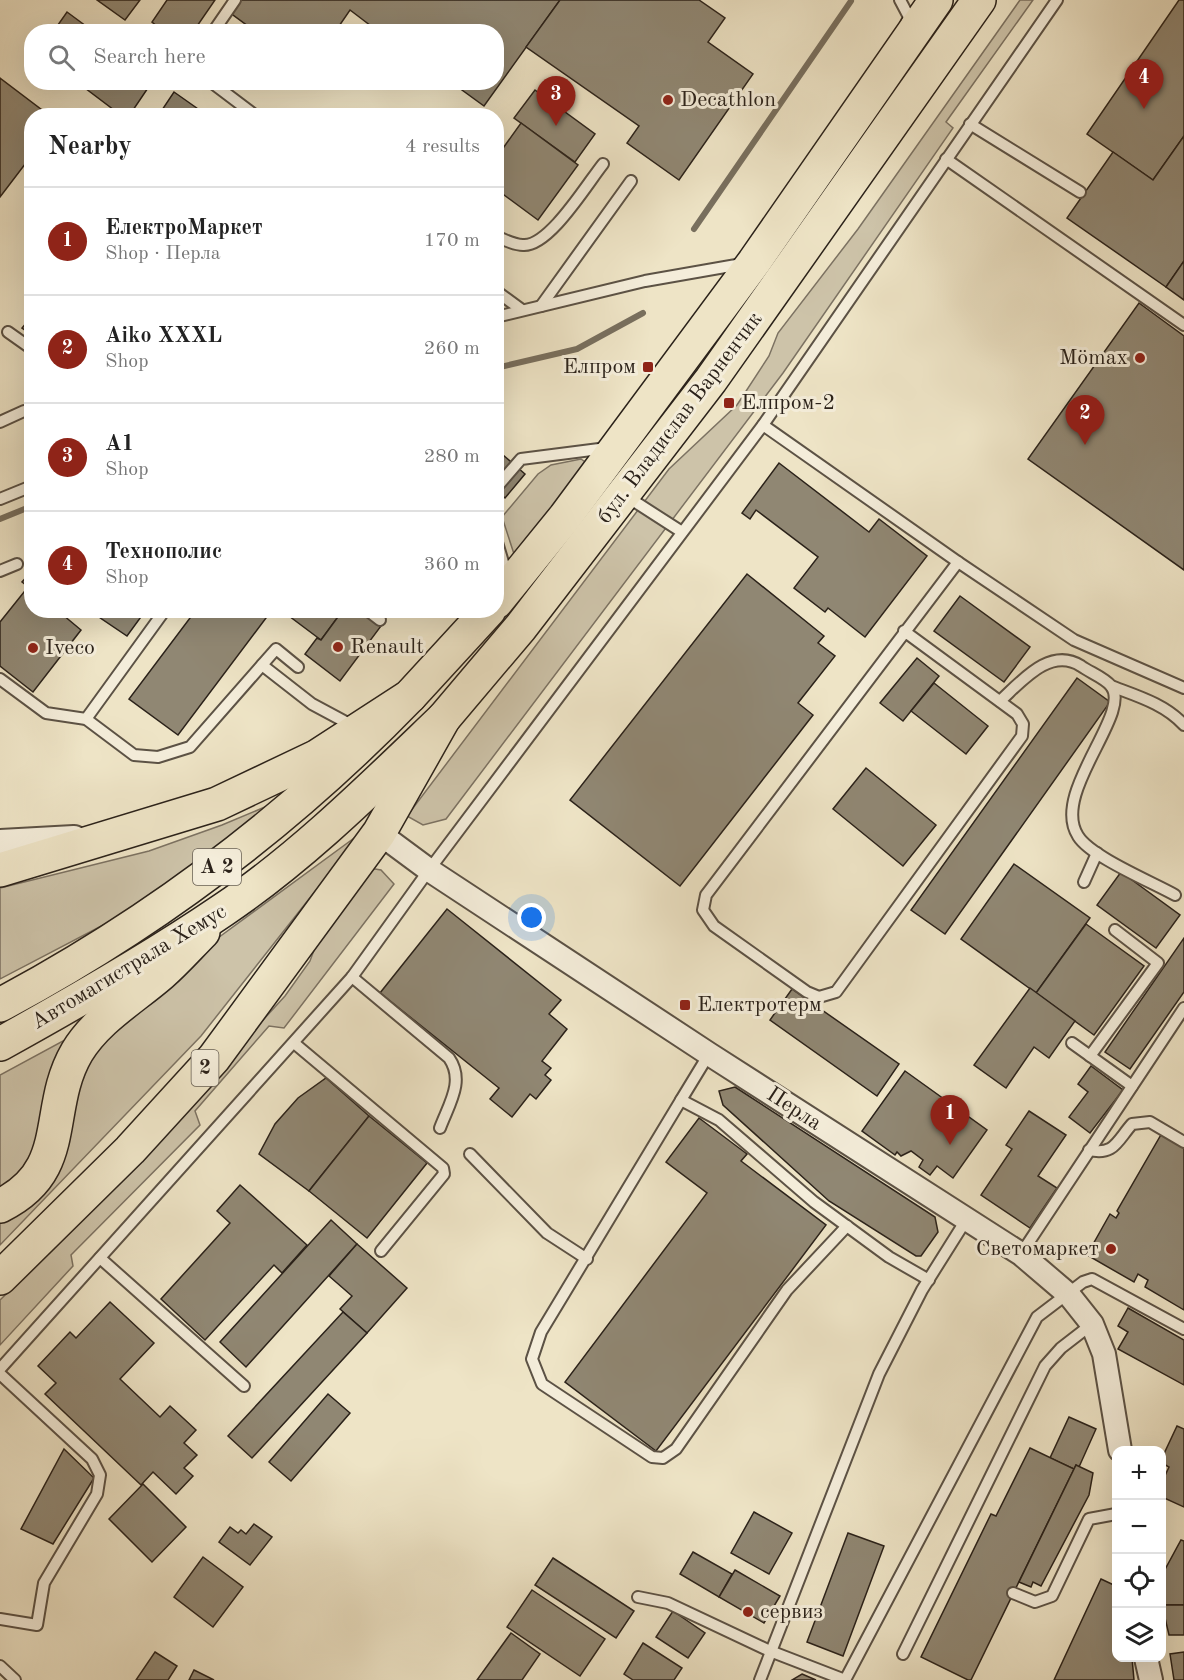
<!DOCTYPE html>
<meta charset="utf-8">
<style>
body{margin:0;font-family:"Old Standard TT",serif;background:#f2f2f2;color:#222}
.controls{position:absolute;right:18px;bottom:18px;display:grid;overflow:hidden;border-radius:12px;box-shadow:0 6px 24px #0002}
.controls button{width:54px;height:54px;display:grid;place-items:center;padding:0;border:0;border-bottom:2px solid #e0e0e0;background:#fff;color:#222;font:30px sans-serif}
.you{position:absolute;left:532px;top:918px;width:21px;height:21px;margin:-15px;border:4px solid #fff;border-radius:50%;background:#1a73e8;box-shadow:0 0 0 9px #1a73e833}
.badge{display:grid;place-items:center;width:39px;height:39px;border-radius:50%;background:#8f2418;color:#fff;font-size:20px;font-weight:700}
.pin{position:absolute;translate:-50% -50px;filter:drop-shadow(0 2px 3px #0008)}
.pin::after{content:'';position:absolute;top:32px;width:21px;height:18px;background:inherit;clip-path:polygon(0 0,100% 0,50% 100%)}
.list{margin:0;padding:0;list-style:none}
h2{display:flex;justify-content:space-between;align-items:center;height:78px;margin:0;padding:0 24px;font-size:26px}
h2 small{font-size:20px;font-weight:400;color:#767676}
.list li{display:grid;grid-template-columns:39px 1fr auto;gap:18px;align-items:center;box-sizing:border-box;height:108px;padding:0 24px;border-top:2px solid #e0e0e0}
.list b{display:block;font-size:22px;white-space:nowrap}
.list p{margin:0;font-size:20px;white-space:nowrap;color:#767676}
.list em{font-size:20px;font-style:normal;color:#767676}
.icon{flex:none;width:33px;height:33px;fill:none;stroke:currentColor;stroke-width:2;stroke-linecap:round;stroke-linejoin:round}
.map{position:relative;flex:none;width:1184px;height:1680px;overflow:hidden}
.search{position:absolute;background:#fff;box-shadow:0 6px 24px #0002;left:24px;top:24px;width:480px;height:66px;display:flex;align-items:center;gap:15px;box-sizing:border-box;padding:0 21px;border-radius:24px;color:#767676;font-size:22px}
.panel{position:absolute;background:#fff;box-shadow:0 6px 24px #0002;left:24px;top:108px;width:480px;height:510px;border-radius:24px}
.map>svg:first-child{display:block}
</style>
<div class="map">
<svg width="1184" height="1680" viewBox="0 0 1184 1680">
<rect width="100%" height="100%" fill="#eee4c6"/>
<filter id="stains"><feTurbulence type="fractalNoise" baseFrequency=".00333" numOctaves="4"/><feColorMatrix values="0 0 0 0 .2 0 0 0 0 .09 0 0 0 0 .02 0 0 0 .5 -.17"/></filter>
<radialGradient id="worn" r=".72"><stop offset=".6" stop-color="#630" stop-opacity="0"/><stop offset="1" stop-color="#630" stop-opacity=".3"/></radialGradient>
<g fill="#cdc3a9" stroke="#7c7262" stroke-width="1.5">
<path d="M1020 0H1033L946 122 953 128 783 373 446 819 423 825 407 816 669 469 737 405 769 356 778 333 858 229Z"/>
<path d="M581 459 588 464 514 554 502 517 538 474 551 465Z"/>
<path d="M284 799 130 911 0 979V888L149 851 222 825Z"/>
<path d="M361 833 201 1036 0 1245V1217L70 1111 91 1048 207 946Z"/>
<path d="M369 868 381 870 394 884 284 1028 269 1026 195 1111 200 1125 71 1255 73 1266 0 1345V1300L58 1244 285 996 310 961 320 934Z"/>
<path d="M74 1035 37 1161 0 1191V1075Z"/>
</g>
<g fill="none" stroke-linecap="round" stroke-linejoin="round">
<g stroke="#786f5e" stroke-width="6">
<path d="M694 229 851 1"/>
<path d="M496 368 577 349 643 313"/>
<path d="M0 519 32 506"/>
</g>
</g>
<g fill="#908773" stroke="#2b221a" stroke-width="1.5">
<path d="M97 0H140L125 20Z"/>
<path d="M167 0H215L193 32H164L152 22Z"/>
<path d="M238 0H560L484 106 451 82H496V32H379L350 10 335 32H256L229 12Z"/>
<path d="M560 0H699L725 18 708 42 753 74 679 180 627 143 639 126 526 47Z"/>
<path d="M1179 0H1184V136L1153 180 1087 134Z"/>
<path d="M67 12 94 32H53Z"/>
<path d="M0 78 50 116H32V155L0 197Z"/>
<path d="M77 82H152L129 116H122Z"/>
<path d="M535 90 595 134 575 162 514 118Z"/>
<path d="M174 92 208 116H158Z"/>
<path d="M521 123 578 165 538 220 496 189V158Z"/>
<path d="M1184 136V261L1166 287 1067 218 1113 152 1153 180Z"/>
<path d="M1184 261V300L1166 287Z"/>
<path d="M1139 303 1184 336V570L1028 459Z"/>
<path d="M32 316V335L22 328Z"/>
<path d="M496 449 525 474 505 498 496 490Z"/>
<path d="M779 463 869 532 879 519 927 556 865 637 828 608 825 612 794 588 818 557 756 510 750 519 742 513Z"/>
<path d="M32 571V590L22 582Z"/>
<path d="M747 574 824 636 818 643 835 656 798 703 813 715 680 886 570 800Z"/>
<path d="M28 587 32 590V610H57L81 630 33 692 0 666V622Z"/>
<path d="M960 596 1030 647 1004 682 934 631Z"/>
<path d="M95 610H146L127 636 93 613Z"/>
<path d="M196 610H272L178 735 129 699Z"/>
<path d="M281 610H343L321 640Z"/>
<path d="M343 610H360L381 626 340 681 305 654 317 638 321 640Z"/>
<path d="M917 658 939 676 903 721 880 703Z"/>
<path d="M1077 678 1110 702 945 934 911 910Z"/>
<path d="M934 683 988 726 966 754 911 711Z"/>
<path d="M866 768 936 825 903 866 833 809Z"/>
<path d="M1014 864 1090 918 1036 993 961 939Z"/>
<path d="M1121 872 1180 915 1156 948 1097 905Z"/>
<path d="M447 909 561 1000 549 1014 567 1029 542 1061 551 1068 545 1075 551 1080 536 1099 530 1094 512 1117 490 1099 499 1088 380 993Z"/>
<path d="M1086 924 1144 966 1094 1035 1036 993Z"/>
<path d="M1184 938V992L1130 1069 1105 1052Z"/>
<path d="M1030 988 1075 1021 1049 1058 1034 1047 1006 1088 974 1065Z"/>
<path d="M792 989 899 1064 877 1096 770 1020Z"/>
<path d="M1091 1066 1123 1090 1090 1133 1069 1117 1088 1092 1078 1084Z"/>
<path d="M905 1071 987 1130 953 1178 937 1166 930 1175 919 1167 923 1160 911 1151 901 1156 897 1152 895 1155 862 1131Z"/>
<path d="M326 1078 369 1116 309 1191 259 1154 275 1124 298 1098Z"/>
<path d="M735 1087 935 1217 938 1232 921 1256H916L829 1201 723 1105 719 1091Z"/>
<path d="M1029 1111 1066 1135 1038 1176 1057 1188 1030 1228 981 1195 1012 1149 1006 1145Z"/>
<path d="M369 1116 427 1163 367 1238 309 1191Z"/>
<path d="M699 1118 747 1154 741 1161 826 1225 656 1451 565 1382 707 1193 666 1162Z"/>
<path d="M1162 1133 1184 1146V1310L1145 1287 1148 1280 1138 1274 1134 1282 1087 1255 1110 1214 1116 1218 1119 1213 1117 1211Z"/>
<path d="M240 1185 307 1245 282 1273 274 1265 205 1340 161 1299 230 1223 217 1211Z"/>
<path d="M331 1220 357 1244 246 1367 220 1342Z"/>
<path d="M357 1244 407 1288 367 1333 340 1309 352 1296 329 1276Z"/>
<path d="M110 1302 154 1343 120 1379 160 1417 170 1406 196 1430 184 1443 197 1455 184 1468 193 1476 176 1494 153 1472 141 1485 45 1394 56 1383 38 1366 70 1332 76 1338Z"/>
<path d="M1128 1308 1184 1340V1385L1118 1349 1128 1332 1118 1326Z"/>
<path d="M343 1312 367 1333 252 1458 228 1436Z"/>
<path d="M328 1394 350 1413 291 1481 269 1462Z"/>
<path d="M1069 1417 1096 1429 1079 1467 1076 1465 1074 1469 1050 1458Z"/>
<path d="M1177 1426 1184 1429V1507L1162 1497V1482L1169 1467 1162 1463V1458Z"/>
<path d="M1030 1448 1074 1469 971 1680H968L921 1657 991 1514 996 1516Z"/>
<path d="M64 1449 94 1478 53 1544 21 1529Z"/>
<path d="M1076 1465 1093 1473 1089 1495 1041 1586 1033 1582 1031 1587 1019 1582Z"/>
<path d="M143 1484 186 1527 152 1562 109 1519Z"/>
<path d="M754 1512 792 1533 769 1574 731 1553Z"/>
<path d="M254 1524 272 1537 250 1565 219 1542 230 1527 238 1533 241 1530 246 1534Z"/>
<path d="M848 1533 884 1546 843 1656 807 1642Z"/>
<path d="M1181 1540 1184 1541V1605H1162V1575Z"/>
<path d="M693 1552 732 1574 719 1597 680 1574Z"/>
<path d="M203 1557 243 1587 213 1627 174 1597Z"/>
<path d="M553 1558 634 1611 616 1638 535 1585Z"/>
<path d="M735 1570 780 1596 764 1623 719 1597Z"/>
<path d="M1101 1579 1116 1586V1658H1132L1134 1680H1054Z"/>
<path d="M532 1590 605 1639 580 1676 507 1627Z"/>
<path d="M1162 1605H1184V1635H1169Z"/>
<path d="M673 1611 705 1633 688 1658 656 1637Z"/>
<path d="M511 1633 540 1654 522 1680H477Z"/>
<path d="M643 1643 682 1668 674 1680H633L624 1674Z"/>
<path d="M155 1652 177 1666 168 1680H136Z"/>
<path d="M1184 1652V1680H1174L1170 1654Z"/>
<path d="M194 1670 214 1680H189Z"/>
<path d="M802 1674 816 1680H792Z"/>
</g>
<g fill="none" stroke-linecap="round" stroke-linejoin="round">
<defs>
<g id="service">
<path d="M900 0 909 17 906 24"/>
<path d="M213 32 235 0"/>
<path d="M211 82 256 116"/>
<path d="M970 124 1080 192"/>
<path d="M946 159 1184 325"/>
<path d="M496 236C504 240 514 245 523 245 549 247 587 184 603 164"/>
<path d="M496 291 522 310"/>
<path d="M541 306 631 181"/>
<path d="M496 317 645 281 742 264"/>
<path d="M8 332 32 349"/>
<path d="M0 422 24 411"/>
<path d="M763 425 958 562 1074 640 1184 688"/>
<path d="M496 488 521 459 607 448"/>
<path d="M626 496 682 532"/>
<path d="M0 499 32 486"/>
<path d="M496 539 508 579"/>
<path d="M0 571 17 564"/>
<path d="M367 610 380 620"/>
<path d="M904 631 1017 714 1023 724 1022 736 836 992 819 997 807 992 714 926 703 910 706 895 958 562"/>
<path d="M262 665 312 704 353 726"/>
<path d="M0 679 46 713 86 719 134 755 158 757 190 747 276 649 298 667"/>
<path d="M1111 686C1137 696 1165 704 1184 725"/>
<path d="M1000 701C1021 682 1050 646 1081 666 1089 672 1105 678 1111 686 1133 713 1050 793 1078 836 1091 857 1152 882 1175 895"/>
<path d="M86 719 165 610"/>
<path d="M1084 882 1097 853"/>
<path d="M352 977 449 1058C465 1081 449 1104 440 1128"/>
<path d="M294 1043 443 1168 444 1174 381 1251"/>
<path d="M1072 1043 1132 1086"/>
<path d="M709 1054 681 1100 719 1120 814 1202 889 1257 929 1280"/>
<path d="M1090 1056 1158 963 1115 930"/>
<path d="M681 1100 541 1332 532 1359 542 1384 652 1457 663 1458 676 1449 787 1290 847 1226"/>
<path d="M1089 1150C1114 1156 1117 1141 1132 1124L1150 1122 1184 1142"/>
<path d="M470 1154 547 1233 587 1259"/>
<path d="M1021 1254 1184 1008"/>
<path d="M100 1258 244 1386"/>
<path d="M0 1369 352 977 429 870 763 425 1057 0"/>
<path d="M0 1374 92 1459 100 1475 97 1494 44 1583 37 1625 0 1619"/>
<path d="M1013 1593 1035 1602 1052 1596 1089 1519 1116 1514"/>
<path d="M638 1597 668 1603 770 1651 845 1680"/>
<path d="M903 1654 1045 1366 1061 1348 1092 1324"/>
<path d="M0 1666 15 1680"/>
<path d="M760 1680 879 1374 922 1290 966 1220"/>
<path d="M845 1680 1037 1317 1083 1282 1092 1279 1184 1329"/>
</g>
<g id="minor">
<path d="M379 833 429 870 709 1054 1021 1254 1069 1295 1092 1324 1104 1354 1120 1450"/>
<path d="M1146 1658 1151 1680"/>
</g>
<path id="tertiary" d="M0 844 74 840"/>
<g id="primary">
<path d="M496 602 565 517 754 262 936 0"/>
<path d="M0 870 217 804 316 757 410 696 489 610"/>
<path d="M0 1206C73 1170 43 1110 77 1052 97 1019 132 999 161 974 176 961 189 946 203 932"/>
<path d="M0 1278 130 1150 214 1058 379 833 444 718 521 627 711 380 979 0"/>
</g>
<g id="motorway">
<path d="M0 1005C152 924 290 820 410 696"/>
<path d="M0 1044C76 1002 151 959 223 910 302 857 375 784 444 718"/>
</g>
</defs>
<use href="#service" stroke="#5c5245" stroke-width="14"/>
<use href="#minor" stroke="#5c5245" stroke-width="26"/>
<use href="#tertiary" stroke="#5c5245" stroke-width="32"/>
<use href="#primary" stroke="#2b221a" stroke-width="36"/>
<use href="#motorway" stroke="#2b221a" stroke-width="36"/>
<use href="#service" stroke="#f4edda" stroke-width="10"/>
<use href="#minor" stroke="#f4edda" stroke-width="22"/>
<use href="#tertiary" stroke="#f4edda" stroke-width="28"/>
<use href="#primary" stroke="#eee4c6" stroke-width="33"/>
<use href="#motorway" stroke="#eee4c6" stroke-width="33"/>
</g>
<g fill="#8f2418" stroke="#f4edda" stroke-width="2">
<circle cx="668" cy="100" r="6"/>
<circle cx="1140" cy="358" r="6"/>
<rect x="642" y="361" width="12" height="12" rx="3"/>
<rect x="723" y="397" width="12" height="12" rx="3"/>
<circle cx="338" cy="647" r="6"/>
<circle cx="33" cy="648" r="6"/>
<rect x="679" y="999" width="12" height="12" rx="3"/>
<circle cx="1111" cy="1249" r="6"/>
<circle cx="748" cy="1612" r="6"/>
</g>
<g text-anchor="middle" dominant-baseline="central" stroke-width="6" stroke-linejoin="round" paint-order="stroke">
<g fill="#f4edda" stroke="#675f54" stroke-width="1.5">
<rect x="193" y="849" width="48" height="36" rx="4.5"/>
<rect x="191.5" y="1050" width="27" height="36" rx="4.5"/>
</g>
<g font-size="21" font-weight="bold" fill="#2b221a">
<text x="217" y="867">A 2</text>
<text x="205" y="1068">2</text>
</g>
<g font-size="22" fill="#2b221a" stroke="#f4edda" text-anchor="start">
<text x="680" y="100">Decathlon</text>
<text x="1128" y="358" text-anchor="end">Mömax</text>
<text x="636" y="367" text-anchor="end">Елпром</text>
<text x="741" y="403">Елпром-2</text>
<text x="350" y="647">Renault</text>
<text x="45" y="648">Iveco</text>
<text x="697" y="1005">Електротерм</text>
<text x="1099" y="1249" text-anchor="end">Светомаркет</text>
<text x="760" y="1612">сервиз</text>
</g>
<g font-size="22" fill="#2b221a" stroke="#f4edda">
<text transform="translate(680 418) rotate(-53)">бул. Владислав Варненчик</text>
<text transform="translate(129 967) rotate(-31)">Автомагистрала Хемус</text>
<text transform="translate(794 1109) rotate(33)">Перла</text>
</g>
</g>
<rect width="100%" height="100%" filter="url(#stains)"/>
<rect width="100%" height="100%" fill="url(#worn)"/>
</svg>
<div class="controls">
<button>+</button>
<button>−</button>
<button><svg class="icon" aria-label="locate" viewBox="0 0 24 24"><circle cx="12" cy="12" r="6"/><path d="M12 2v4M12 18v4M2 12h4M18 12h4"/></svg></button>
<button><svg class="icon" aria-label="layers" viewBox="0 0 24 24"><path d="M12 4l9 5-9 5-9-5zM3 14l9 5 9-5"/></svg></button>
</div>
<div class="you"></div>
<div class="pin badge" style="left:950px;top:1145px">1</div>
<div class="pin badge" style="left:1085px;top:445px">2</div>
<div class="pin badge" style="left:556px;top:126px">3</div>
<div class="pin badge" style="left:1144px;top:109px">4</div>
<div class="search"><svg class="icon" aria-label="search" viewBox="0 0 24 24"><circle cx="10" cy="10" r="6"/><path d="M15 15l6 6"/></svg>Search here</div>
<section class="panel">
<h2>Nearby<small>4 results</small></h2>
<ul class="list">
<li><span class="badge">1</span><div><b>ЕлектроМаркет</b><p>Shop · Перла</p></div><em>170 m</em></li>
<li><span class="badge">2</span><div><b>Aiko XXXL</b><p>Shop</p></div><em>260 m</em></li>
<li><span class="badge">3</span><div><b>A1</b><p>Shop</p></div><em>280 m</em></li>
<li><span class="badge">4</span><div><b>Технополис</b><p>Shop</p></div><em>360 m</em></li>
</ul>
</section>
</div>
